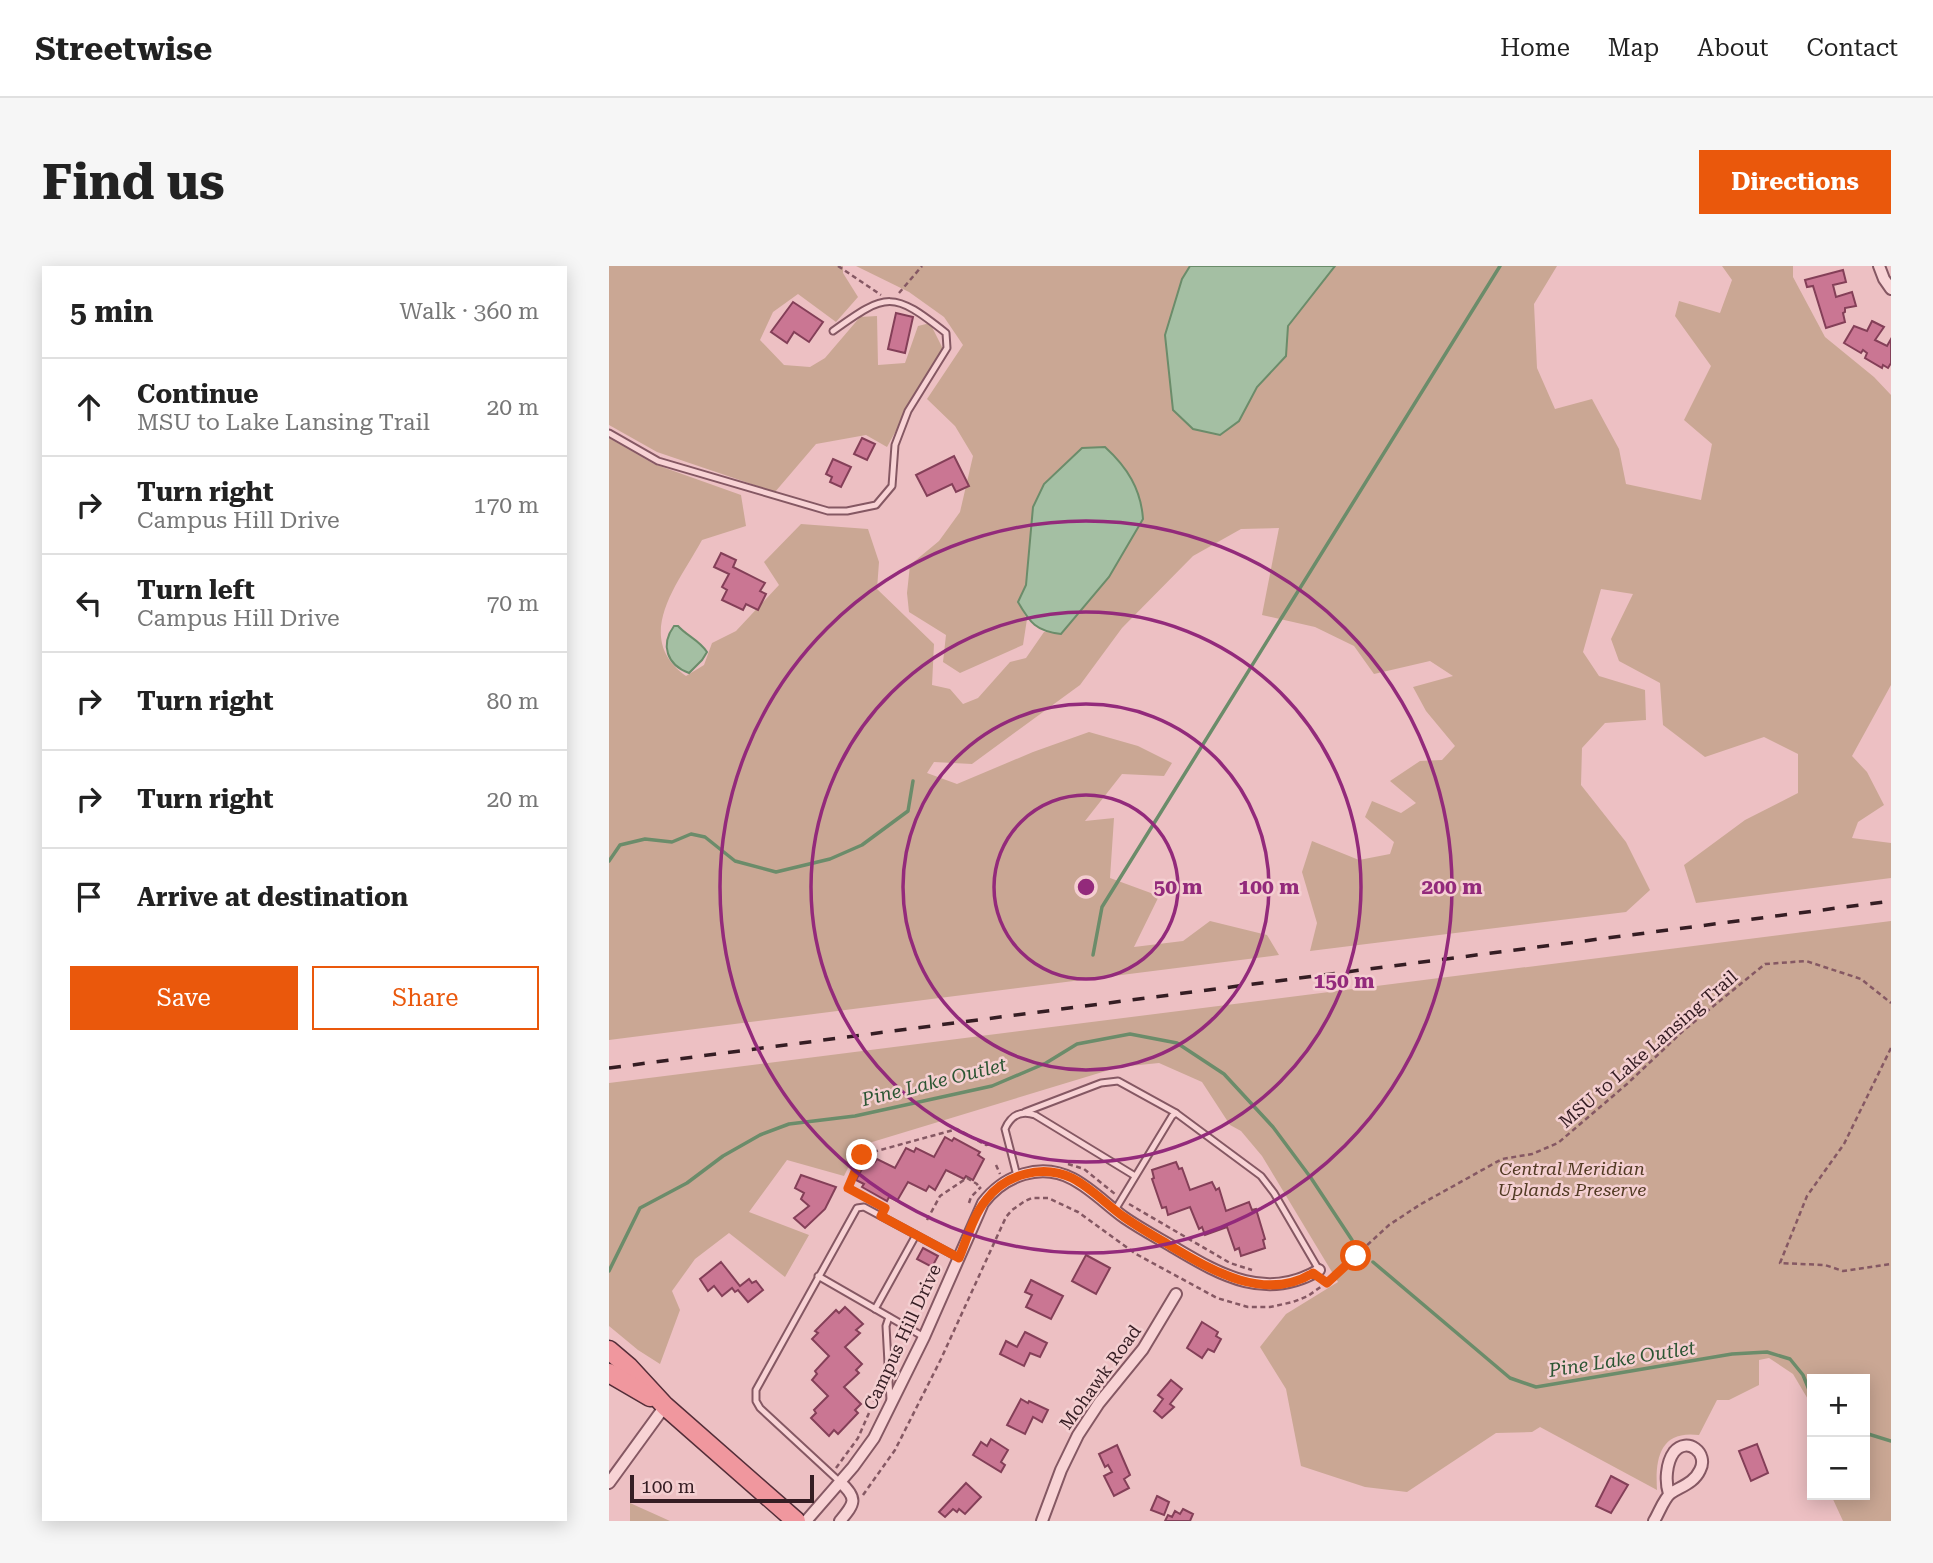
<!DOCTYPE html>
<meta charset="utf-8">
<style>
body{margin:0;font-family:"Roboto Serif",serif;background:#f6f6f6;color:#222}
.controls{position:absolute;right:21px;bottom:21px;display:grid;overflow:hidden;border-radius:0px;box-shadow:0 4px 18px #0003}
.controls button{width:63px;height:63px;display:grid;place-items:center;padding:0;border:0;border-bottom:2px solid #e0e0e0;background:#fff;color:#222;font:35px sans-serif}
.scale{position:absolute;left:21px;bottom:18px;width:184px;box-sizing:border-box;padding-left:7px;border:4px solid #351d23;border-top:0;font-size:19px;line-height:24px;white-space:nowrap;color:#351d23;-webkit-text-stroke:5px #f4cfd1;paint-order:stroke}
.stop{position:absolute;width:21px;height:21px;margin:-16px;border:5px solid #ea580c;border-radius:50%;background:#fff}
.stop.end{background:#ea580c;border-color:#fff;box-shadow:0 2px 7px #0008}
.list{margin:0;padding:0;list-style:none}
h2{display:flex;justify-content:space-between;align-items:center;height:91px;margin:0;padding:0 28px;font-size:30px}
h2 small{font-size:23px;font-weight:400;color:#767676}
.list li{display:grid;grid-template-columns:46px 1fr auto;gap:21px;align-items:center;box-sizing:border-box;height:98px;padding:0 28px;border-top:2px solid #e0e0e0}
.list b{display:block;font-size:26px;white-space:nowrap}
.list p{margin:0;font-size:23px;white-space:nowrap;color:#767676}
.list em{font-size:23px;font-style:normal;color:#767676}
.actions{display:flex;gap:14px;padding:21px 28px}
.actions a{flex:1;padding:16px 0;border:2px solid #ea580c;border-radius:0px;text-align:center;font-size:24px;color:#ea580c}
.actions .main{background:#ea580c;color:#fff}
.icon{flex:none;width:38px;height:38px;fill:none;stroke:currentColor;stroke-width:2;stroke-linecap:round;stroke-linejoin:round}
.map{position:relative;flex:none;width:1282px;height:1255px;overflow:hidden;border-radius:0px}
header{display:flex;align-items:center;gap:42px;box-sizing:border-box;height:98px;padding:0 35px;background:#fff;border-bottom:2px solid #e0e0e0}
header strong{font-size:33px}
nav{display:flex;gap:38px;margin-inline-start:auto;font-size:24px}
.intro{display:flex;align-items:center;justify-content:space-between;box-sizing:border-box;height:168px;padding:0 42px}
h1{margin:0;font-size:49px}
.button{padding:18px 32px;border-radius:0px;background:#ea580c;color:#fff;font-size:24px;font-weight:700}
main{display:flex;gap:42px;padding:0 42px}
aside{flex:1;background:#fff;border-radius:0px;box-shadow:0 4px 18px #0003}
.map>svg:first-child{display:block}
</style>
<header>
<strong>Streetwise</strong>
<nav><a>Home</a><a>Map</a><a>About</a><a>Contact</a></nav>
</header>
<div class="intro"><h1>Find us</h1><a class="button">Directions</a></div>
<main>
<aside>
<h2>5 min<small>Walk · 360 m</small></h2>
<ul class="list">
<li><svg class="icon" aria-label="ahead" viewBox="0 0 24 24"><path d="M12 20V5M6 11l6-6 6 6"/></svg><div><b>Continue</b><p>MSU to Lake Lansing Trail</p></div><em>20 m</em></li>
<li><svg class="icon" aria-label="right" viewBox="0 0 24 24"><path d="M7 20v-9h11M14 6l5 5-5 5"/></svg><div><b>Turn right</b><p>Campus Hill Drive</p></div><em>170 m</em></li>
<li><svg class="icon" aria-label="left" viewBox="0 0 24 24"><path d="M17 20v-9H6M10 6l-5 5 5 5"/></svg><div><b>Turn left</b><p>Campus Hill Drive</p></div><em>70 m</em></li>
<li><svg class="icon" aria-label="right" viewBox="0 0 24 24"><path d="M7 20v-9h11M14 6l5 5-5 5"/></svg><div><b>Turn right</b></div><em>80 m</em></li>
<li><svg class="icon" aria-label="right" viewBox="0 0 24 24"><path d="M7 20v-9h11M14 6l5 5-5 5"/></svg><div><b>Turn right</b></div><em>20 m</em></li>
<li><svg class="icon" aria-label="arrive" viewBox="0 0 24 24"><path d="M6 21V4h12l-3 4 3 4H6"/></svg><div><b>Arrive at destination</b></div></li>
</ul>
<div class="actions"><a class="main">Save</a><a>Share</a></div>
</aside>
<div class="map">
<svg width="1282" height="1255" viewBox="0 0 1282 1255">
<rect width="100%" height="100%" fill="#edc0c3"/>
<g fill="#caa794">
<path d="M0 0H234V7L249 31 227 56 189 28 164 46 151 74 175 99 201 101 216 92 251 51 268 50 269 99 296 97 309 60 321 57 335 85 315 114 278 181 257 169 207 178 166 226 48 186 0 159Z"/>
<path d="M247 0H581L573 13 630 155 648 121 677 90 679 60 726 0H948L925 38 928 102 946 143 983 133 1010 183 1017 218 1092 234 1103 178 1075 154 1102 100 1066 50 1070 35 1111 47 1123 14 1113 0H1184V11L1216 71 1265 111 1282 129V419L1243 490 1258 506 1275 539 1249 556 1243 572 1282 577V612L1087 637 1075 599 1136 554 1189 527V488L1155 471 1096 491 1054 459 1051 417 1010 395 1002 373 1024 328 992 323 974 386 990 410 1036 424 1037 454 996 457 973 482 972 519 1017 576 1041 624 1017 646 701 685 708 657 693 606 703 575 750 594 781 588 785 576 756 551 763 535 792 547 807 537 781 515 811 495 833 494 846 480 817 445 804 421 844 410 821 395 765 408 745 380 706 361 653 349 670 262 632 263 584 290 513 362 471 419 363 498 325 496 318 507 348 518 424 486 480 466 529 480 563 497 555 510 513 508 476 555 505 552 501 612 550 630 525 681 574 675 601 655 658 669 670 689 0 774V172L45 198 132 229 137 260 93 274C69 318 23 371 77 410L95 399 103 377 127 365 170 319 155 296 192 258 259 263 270 296 268 323 325 378 323 419 341 423 354 438 369 432 401 396 417 392 435 366 452 367 473 182 424 241 417 319 409 336 418 353 414 379 351 407 334 396 337 369 300 346 298 327 301 299 330 275 351 246 364 190 346 160 318 133 354 79 335 51 300 26Z"/>
<path d="M1282 655V1255H1234L1222 1229H1256V1113H1203V1140L1184 1108 1160 1092 1150 1094V1119L1120 1134H1108L1090 1169C1051 1164 1046 1192 1048 1224L931 1161 923 1166 887 1167 798 1226 756 1221 692 1200 677 1123 651 1081 677 1048 729 1016 653 890 632 865 621 859 593 816 550 797 510 801 250 880 235 910 178 894 140 946 200 969 176 1011 120 967 86 993 63 1025 71 1044 51 1098 29 1084 0 1060V817Z"/>
<path d="M21 1237 61 1255H21Z"/>
</g>
<g fill="#a4bfa3" stroke="#6b8c6a" stroke-width="2">
<path d="M581 0H726L679 60 677 90 648 121 630 155 611 169 584 163 564 144 556 69 573 13Z"/>
<path d="M496 181C518 201 532 223 534 253L500 311 452 368C427 365 421 357 409 336L417 319 424 241 435 218 473 182Z"/>
<path d="M65 360H69C78 370 90 374 98 386L93 394 80 407C58 399 51 379 65 360Z"/>
</g>
<g fill="none" stroke-linecap="round" stroke-linejoin="round">
<g stroke="#6b8c6a" stroke-width="3.5">
<path d="M0 595 11 579 36 573 63 576 82 568 96 571 126 595 167 606 221 593 253 579 299 545 304 515"/>
<path d="M484 689 493 641 891 0"/>
<path d="M764 996 901 1112 927 1121 1123 1088 1158 1086 1181 1093 1194 1109 1203 1131"/>
<path d="M0 1005 31 942 78 917 114 890 151 869 180 858 246 850 383 820 437 797 468 778 521 768 568 777 615 808 664 861 702 912 743 974"/>
<path d="M1256 1167 1282 1175"/>
</g>
</g>
<g fill="#ca7693" stroke="#843f58" stroke-width="2">
<path d="M1234 4 1237 16 1224 19 1227 31 1243 26 1247 40 1236 42V46L1234 47 1236 56 1217 62 1204 20 1198 21 1196 14Z"/>
<path d="M184 36 214 56 200 76 185 66 178 77 162 66Z"/>
<path d="M287 47 304 51 296 87 279 83Z"/>
<path d="M1263 55 1275 61 1266 74 1278 80 1282 73V97L1279 102 1274 99 1273 102 1256 92 1258 87 1254 84 1252 87 1235 77 1245 60 1258 65Z"/>
<path d="M253 172 266 178 258 194 245 188Z"/>
<path d="M345 190 360 220 347 226 343 218 318 230 307 209Z"/>
<path d="M224 193 242 201 232 221 221 216 223 211 217 208Z"/>
<path d="M112 287 127 294 124 301 156 317 151 325 157 328 149 344 137 338 134 344 113 334 118 324 113 321 120 308 105 301Z"/>
<path d="M336 871 343 875 345 872 371 886 369 889 375 893 364 914 357 910 355 913 337 904 326 924 320 920 317 925 299 916 288 935 280 931 278 935 253 921 255 918 247 914 259 892 266 896 268 893 286 902 297 882 305 886 307 882 325 891Z"/>
<path d="M567 896 570 903 573 902 581 924 603 916 607 924 610 922 617 945 640 936 643 944 647 943 656 973 654 974 656 982 632 990 630 982 626 984 618 961 596 969 593 961 590 963 581 941 559 949 557 941 553 942 543 913 545 912 543 904Z"/>
<path d="M192 909 227 921 216 943 196 962 185 952 200 940 192 933 195 927 186 922Z"/>
<path d="M314 982 329 990 323 1001 308 993Z"/>
<path d="M477 989 501 1002 487 1028 463 1015Z"/>
<path d="M112 996 131 1020 140 1013 143 1017 147 1015 154 1024 139 1036 129 1024 126 1026 123 1022 113 1030 105 1020 99 1025 91 1013Z"/>
<path d="M422 1014 454 1030 442 1053 417 1041 423 1029 416 1026Z"/>
<path d="M236 1041 254 1058 247 1064 251 1067 236 1081 253 1098 247 1104 250 1107 235 1121 252 1138 246 1144 249 1147 229 1168 225 1164 220 1170 202 1152 207 1147 205 1144 219 1130 203 1114 208 1108 206 1105 220 1090 203 1073 209 1067 206 1065 227 1044 230 1047Z"/>
<path d="M593 1056 609 1066 607 1070 612 1073 605 1086 599 1083 593 1092 578 1082Z"/>
<path d="M416 1066 438 1077 431 1091 421 1087 415 1100 391 1088 397 1075 408 1081Z"/>
<path d="M562 1114 573 1123 561 1138 565 1141 553 1152 545 1145 554 1133 549 1129Z"/>
<path d="M412 1133 419 1137 420 1135 439 1144 433 1156 424 1151 416 1168 398 1159Z"/>
<path d="M382 1173 399 1184 392 1196 396 1199 392 1206 364 1189 372 1176 378 1180Z"/>
<path d="M1148 1178 1159 1207 1142 1215 1130 1185Z"/>
<path d="M508 1179 521 1209 515 1213 520 1222 505 1230 495 1210 503 1206 499 1199 496 1201 490 1188Z"/>
<path d="M1002 1210 1019 1219 1002 1247 987 1240Z"/>
<path d="M357 1217 372 1231 356 1248 350 1243 348 1246 344 1243 336 1251 330 1246Z"/>
<path d="M548 1230 560 1236 555 1249 542 1244Z"/>
<path d="M574 1243 584 1248 581 1255H556L559 1249 563 1251 566 1245 571 1248Z"/>
</g>
<g fill="none" stroke-linecap="round" stroke-linejoin="round">
<defs>
<g id="lane">
<path d="M0 167 49 195 219 245H238L267 239 283 220 286 179 299 145 338 82 337 67C284 25 278 26 224 65"/>
<path d="M416 846 492 817 509 815 567 847"/>
<path d="M408 910 396 863C402 849 412 844 426 849L526 910"/>
<path d="M506 944 563 850 567 847 652 910 665 927 710 1004"/>
<path d="M209 1010 315 1071"/>
<path d="M266 1043 307 969"/>
<path d="M280 1051 277 1060 281 1134"/>
<path d="M231 1216 151 1142 147 1135V1124L248 942 255 941 350 992"/>
</g>
<g id="street">
<path d="M1270 0 1275 13 1282 23"/>
<path d="M0 1217 56 1140"/>
<path d="M197 1255 244 1201 265 1172 315 1071 374 937C395 909 432 896 464 913 483 923 499 940 516 952 532 963 549 972 566 982 613 1010 658 1035 710 1004"/>
<path d="M231 1255C245 1238 250 1233 231 1216"/>
<path d="M433 1255 452 1204 469 1169 490 1137 534 1083 567 1028"/>
<path d="M1045 1255C1050 1247 1055 1232 1062 1227 1073 1220 1085 1217 1091 1204 1100 1187 1078 1170 1065 1186 1057 1197 1056 1216 1060 1228"/>
</g>
<g id="primary">
<path d="M0 1084 20 1101 56 1140 187 1255"/>
<path d="M0 1107 41 1131"/>
</g>
</defs>
<use href="#lane" stroke="#855863" stroke-width="9"/>
<use href="#street" stroke="#855863" stroke-width="14"/>
<use href="#primary" stroke="#532d38" stroke-width="21"/>
<g stroke="#855863" stroke-width="2.5" stroke-dasharray="5 3.5" stroke-linecap="butt">
<path d="M229 0 272 29"/>
<path d="M290 27 313 0"/>
<path d="M1282 782 1235 878 1198 930 1171 997 1216 999 1234 1005 1282 998"/>
<path d="M459 898 475 903 506 928"/>
<path d="M387 899 391 908"/>
<path d="M257 932 239 922 253 889 348 863 377 879 382 878"/>
<path d="M360 937 362 931 372 921"/>
<path d="M520 938 621 997 643 1004"/>
<path d="M318 954 331 930 358 912 368 918 370 922"/>
<path d="M288 1092 300 1071"/>
<path d="M227 1202 249 1172 271 1122"/>
<path d="M254 1229 286 1184 332 1093 397 951 403 944 416 935 423 932H439L469 946 527 988 608 1032 639 1041H661L684 1036 699 1030 717 1017 780 959 812 938 893 893 923 888 949 877 1018 818 1074 765 1156 698 1197 695 1252 713 1282 737"/>
</g>
<use href="#lane" stroke="#f8d3d5" stroke-width="5"/>
<use href="#street" stroke="#f8d3d5" stroke-width="10"/>
<use href="#primary" stroke="#f0979e" stroke-width="18"/>
<path stroke="#351d23" stroke-width="3.5" stroke-dasharray="12 12" stroke-linecap="butt" d="M0 802 1282 635"/>
</g>
<g fill="none" stroke-linecap="round" stroke-linejoin="round">
<path stroke="#ea580c" stroke-width="9" d="M253 889 239 922 276 942 272 950 350 992C358 973 364 950 377 934 397 908 433 898 463 912 481 921 498 939 515 951 529 961 545 970 560 979 602 1004 656 1037 704 1007L718 1017 747 990"/>
</g>
<g fill="none" stroke="#932a7b" stroke-width="3.5">
<circle cx="477" cy="621" r="92"/>
<circle cx="477" cy="621" r="183"/>
<circle cx="477" cy="621" r="275"/>
<circle cx="477" cy="621" r="366"/>
</g>
<g text-anchor="middle" dominant-baseline="central" stroke-width="5" stroke-linejoin="round" paint-order="stroke">
<g font-size="18" fill="#351d23" stroke="#f4cfd1">
<text transform="translate(1039 783) rotate(-41)">MSU to Lake Lansing Trail</text>
<text transform="translate(293 1071) rotate(-65)">Campus Hill Drive</text>
<text transform="translate(491 1111) rotate(-54)">Mohawk Road</text>
</g>
<g font-size="18" font-style="italic" fill="#513a23" stroke="#f4cfd1">
<text x="963" y="902">Central Meridian<tspan x="963" dy="21">Uplands Preserve</tspan></text>
</g>
<g font-size="19" font-style="italic" fill="#2c5533" stroke="#f4cfd1">
<text transform="translate(325 816) rotate(-14)">Pine Lake Outlet</text>
<text transform="translate(1013 1093) rotate(-9)">Pine Lake Outlet</text>
</g>
</g>
<circle cx="477" cy="621" r="10" fill="#932a7b" stroke="#f4cfd1" stroke-width="3.5"/>
<g font-size="21" text-anchor="middle" font-weight="bold" fill="#932a7b" stroke="#f4cfd1" stroke-width="5" stroke-linejoin="round" paint-order="stroke">
<text x="569" y="628">50 m</text>
<text x="660" y="628">100 m</text>
<text x="843" y="628">200 m</text>
<text x="735" y="722">150 m</text>
</g>
</svg>
<div class="controls">
<button>+</button>
<button>−</button>
</div>
<div class="scale">100 m</div>
<div class="stop" style="left:747px;top:990px"></div>
<div class="stop end" style="left:253px;top:889px"></div>
</div>
</main>
